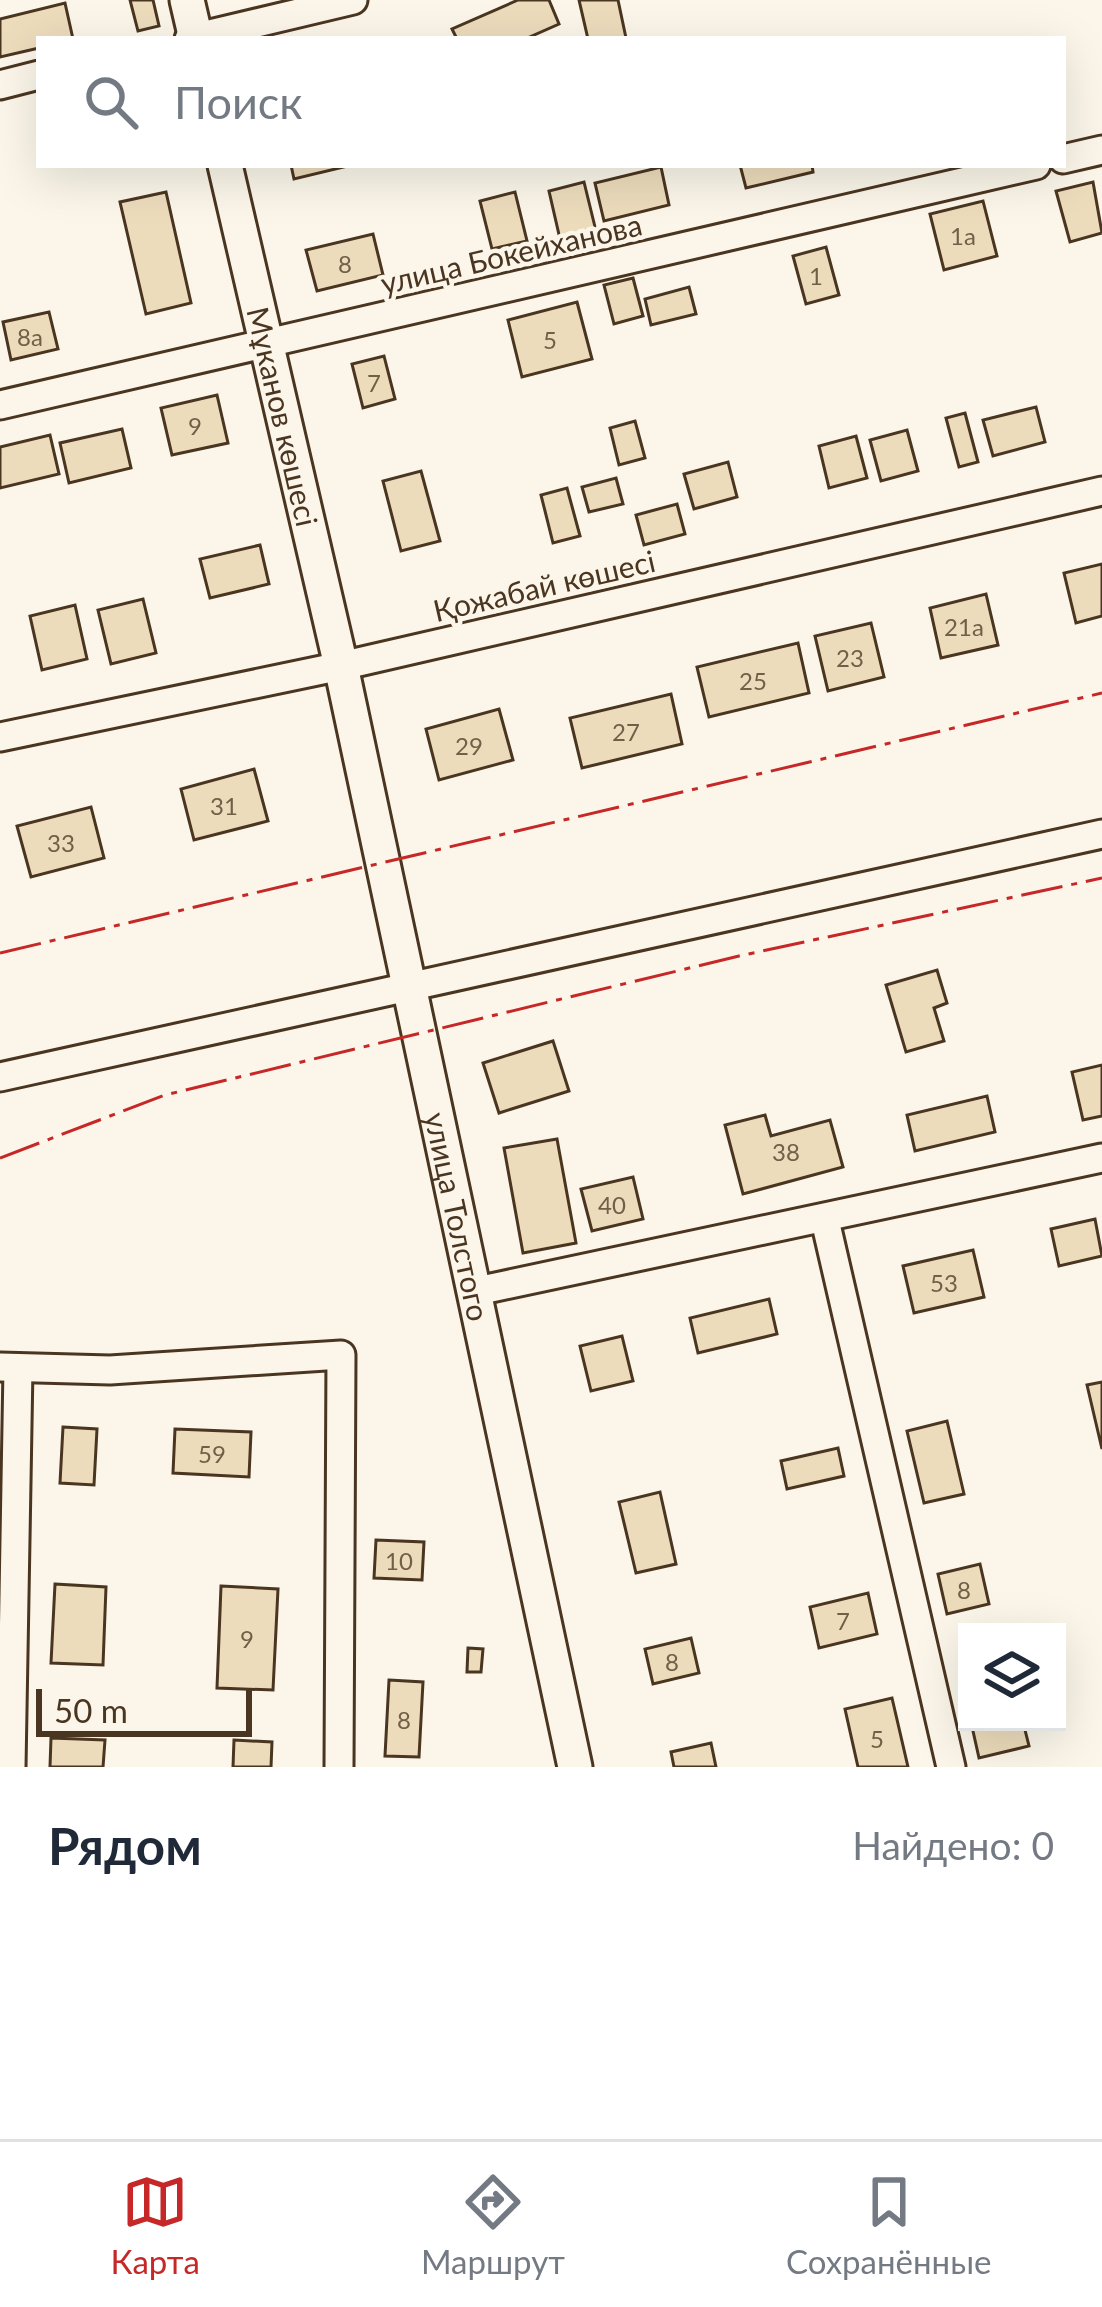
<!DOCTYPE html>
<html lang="ru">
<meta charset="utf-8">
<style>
body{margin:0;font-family:Lato,sans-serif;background:#f2f2f3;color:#1f2937}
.controls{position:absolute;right:36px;bottom:36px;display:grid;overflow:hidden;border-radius:0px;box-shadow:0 12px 48px #0002}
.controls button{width:108px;height:108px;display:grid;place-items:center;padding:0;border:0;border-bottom:3px solid #e0e1e3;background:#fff;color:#1f2937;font:60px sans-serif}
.scale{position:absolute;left:36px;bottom:30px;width:216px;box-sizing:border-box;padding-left:12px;border:6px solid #4a3520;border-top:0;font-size:33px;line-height:42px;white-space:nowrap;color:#4a3520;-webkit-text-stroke:9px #fbf6e9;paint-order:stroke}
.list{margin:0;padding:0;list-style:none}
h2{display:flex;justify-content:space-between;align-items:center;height:156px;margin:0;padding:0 48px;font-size:51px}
h2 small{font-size:39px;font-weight:400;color:#747a83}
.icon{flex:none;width:66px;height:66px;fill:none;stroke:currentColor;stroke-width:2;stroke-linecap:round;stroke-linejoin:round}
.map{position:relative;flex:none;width:1102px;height:1767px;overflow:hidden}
.search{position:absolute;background:#fff;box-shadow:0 12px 48px #0002;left:36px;right:36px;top:36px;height:132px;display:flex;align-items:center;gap:30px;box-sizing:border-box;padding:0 42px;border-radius:0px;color:#747a83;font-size:45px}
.sheet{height:372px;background:#fff}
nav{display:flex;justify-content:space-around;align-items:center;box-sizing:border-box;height:168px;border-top:3px solid #e0e1e3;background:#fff;font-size:33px;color:#747a83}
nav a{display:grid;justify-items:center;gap:6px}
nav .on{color:#c62828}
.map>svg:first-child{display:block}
</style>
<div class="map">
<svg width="1102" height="1767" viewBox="0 0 1102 1767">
<rect width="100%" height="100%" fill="#fbf6e9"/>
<g fill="#ecdcbc" stroke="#4a3520" stroke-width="3">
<path d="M130 0H153L159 26 138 31Z"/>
<path d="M518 0H549L559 24 525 39H457L452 29Z"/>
<path d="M579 0H618L626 38 588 39Z"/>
<path d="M65 3 73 39H39V48L0 57V19Z"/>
<path d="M291 165H347L348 166 294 179Z"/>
<path d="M740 165H812L813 172 746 188Z"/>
<path d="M661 167 669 205 604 221 595 183Z"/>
<path d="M584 182 596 231 560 239 549 191Z"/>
<path d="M1093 182 1102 233 1070 242 1056 191Z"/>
<path d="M166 192 191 303 146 314 120 202Z"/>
<path d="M515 192 527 241 492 249 480 201Z"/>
<path d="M983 201 997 256 944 270 930 214Z"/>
<path d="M373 234 383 275 317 291 306 250Z"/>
<path d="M826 247 839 295 806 304 793 256Z"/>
<path d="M633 278 643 316 614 324 604 285Z"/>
<path d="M689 287 696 314 651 325 645 299Z"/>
<path d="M577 302 592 359 522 377 508 320Z"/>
<path d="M49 312 58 349 11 360 3 322Z"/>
<path d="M384 356 395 399 363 408 352 364Z"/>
<path d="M217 395 228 443 172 455 161 408Z"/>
<path d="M1036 407 1045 442 993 456 983 420Z"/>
<path d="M965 413 978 462 959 467 946 418Z"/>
<path d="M635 421 645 458 619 465 610 428Z"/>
<path d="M122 429 131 468 69 483 60 443Z"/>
<path d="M907 430 918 471 881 481 870 440Z"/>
<path d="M50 435 59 474 0 488V447Z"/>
<path d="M856 436 867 478 829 488 819 446Z"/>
<path d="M728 462 737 497 694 509 684 474Z"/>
<path d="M421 471 440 541 401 551 383 481Z"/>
<path d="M616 478 623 504 589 512 582 487Z"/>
<path d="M567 488 580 536 553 543 541 495Z"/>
<path d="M677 504 685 534 644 545 636 515Z"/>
<path d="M260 545 269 584 210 598 200 559Z"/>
<path d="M1102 564V616L1076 623 1064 573Z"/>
<path d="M986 594 998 645 941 658 930 608Z"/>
<path d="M143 599 156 653 111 664 98 610Z"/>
<path d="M75 605 87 659 42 670 30 616Z"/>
<path d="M871 623 884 677 828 691 815 636Z"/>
<path d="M798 643 809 693 709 717 697 667Z"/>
<path d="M671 694 682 744 582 768 570 718Z"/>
<path d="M499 709 513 760 439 780 426 729Z"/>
<path d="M254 769 268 821 194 840 181 789Z"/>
<path d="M91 807 104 858 31 877 17 826Z"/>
<path d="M937 970 947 1003 934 1008 944 1041 906 1052 886 985Z"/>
<path d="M553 1041 569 1091 499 1113 483 1063Z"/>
<path d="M1102 1065V1116L1083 1120 1072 1072Z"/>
<path d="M987 1096 995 1132 915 1151 907 1115Z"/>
<path d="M765 1115 771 1136 830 1120 843 1167 743 1194 725 1125Z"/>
<path d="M557 1139 576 1243 523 1253 504 1148Z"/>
<path d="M633 1177 643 1219 592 1231 581 1189Z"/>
<path d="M1095 1219 1102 1256 1059 1266 1051 1229Z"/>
<path d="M973 1250 984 1297 914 1313 903 1266Z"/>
<path d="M769 1299 777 1334 698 1353 690 1318Z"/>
<path d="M622 1336 633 1381 591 1391 580 1346Z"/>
<path d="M1102 1382V1449L1087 1385Z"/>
<path d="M947 1421 964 1494 924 1503 907 1431Z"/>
<path d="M63 1427 97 1429 94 1485 60 1483Z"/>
<path d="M175 1429 251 1432 249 1477 173 1473Z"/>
<path d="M838 1448 844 1476 787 1489 781 1461Z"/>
<path d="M660 1492 676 1564 636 1573 619 1502Z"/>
<path d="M376 1540 424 1542 422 1580 374 1578Z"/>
<path d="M980 1564 989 1604 947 1614 938 1574Z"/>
<path d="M55 1584 106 1587 103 1665 51 1663Z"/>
<path d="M221 1586 278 1589 273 1690 217 1688Z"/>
<path d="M868 1593 877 1634 819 1648 810 1607Z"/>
<path d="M691 1638 699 1673 653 1684 645 1649Z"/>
<path d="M468 1648 483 1649 481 1672H467Z"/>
<path d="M389 1680 423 1682 419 1757 385 1756Z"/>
<path d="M892 1698 908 1767H858L845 1709Z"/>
<path d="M971 1722H1023L1029 1746 979 1758Z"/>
<path d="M51 1738 105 1740 103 1767H50Z"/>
<path d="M234 1740 272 1742 271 1767H233Z"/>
<path d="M711 1743 716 1767H674L671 1752Z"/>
</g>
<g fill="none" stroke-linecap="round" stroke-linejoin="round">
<defs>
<g id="minor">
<path d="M189 39 353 0"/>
<path d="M0 85 39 75"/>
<path d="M1063 159 1102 150"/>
<path d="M0 405 1036 165"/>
<path d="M0 737 341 666 1102 491"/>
<path d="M0 1077 1102 834"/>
<path d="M825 1220 951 1767"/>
<path d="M477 1291 1102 1158"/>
<path d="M0 1367 110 1370 341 1355 339 1767"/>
<path d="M11 1767 18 1368"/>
</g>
<g id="tertiary">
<path d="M187 0 196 39"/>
<path id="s1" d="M225 165 341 666 575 1767"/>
</g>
</defs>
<use href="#minor" stroke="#4a3520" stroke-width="33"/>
<use href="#tertiary" stroke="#4a3520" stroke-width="39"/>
<use href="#minor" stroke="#fbf6e9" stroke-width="27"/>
<use href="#tertiary" stroke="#fbf6e9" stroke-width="33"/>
<g stroke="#c62828" stroke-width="3" stroke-dasharray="42 9 6 9" stroke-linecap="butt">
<path d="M0 953 1102 693"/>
<path d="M0 1158 165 1095 739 956 1102 878"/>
</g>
</g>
<g text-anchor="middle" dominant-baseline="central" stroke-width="9" stroke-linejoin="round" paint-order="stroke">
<g font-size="24" fill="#725f47">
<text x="963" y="235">1а</text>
<text x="345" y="263">8</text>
<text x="816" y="275">1</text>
<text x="30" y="336">8а</text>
<text x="550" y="339">5</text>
<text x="374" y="382">7</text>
<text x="195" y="425">9</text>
<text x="964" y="626">21а</text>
<text x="850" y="657">23</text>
<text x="753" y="680">25</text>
<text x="626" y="731">27</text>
<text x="469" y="745">29</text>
<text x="224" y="805">31</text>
<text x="61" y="842">33</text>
<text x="786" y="1151">38</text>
<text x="612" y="1204">40</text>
<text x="944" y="1282">53</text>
<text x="212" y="1453">59</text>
<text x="399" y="1560">10</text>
<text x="964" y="1589">8</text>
<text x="843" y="1620">7</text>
<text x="247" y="1638">9</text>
<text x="672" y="1661">8</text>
<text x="404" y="1719">8</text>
<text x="877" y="1738">5</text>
</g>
<g font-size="30" fill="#4a3520" stroke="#fbf6e9">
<text transform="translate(511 253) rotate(-13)">улица Бокейханова</text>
<text stroke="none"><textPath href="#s1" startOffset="258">Мұканов көшесі</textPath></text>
<text transform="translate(544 585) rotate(-13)">Қожабай көшесі</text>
<text stroke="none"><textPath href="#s1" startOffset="1077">улица Толстого</textPath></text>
</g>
</g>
</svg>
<div class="controls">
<button><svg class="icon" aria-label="layers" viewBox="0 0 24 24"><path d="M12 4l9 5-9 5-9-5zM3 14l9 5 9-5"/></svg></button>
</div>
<div class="scale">50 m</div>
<div class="search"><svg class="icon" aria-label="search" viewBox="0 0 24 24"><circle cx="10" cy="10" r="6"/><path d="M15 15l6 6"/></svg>Поиск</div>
</div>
<section class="sheet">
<h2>Рядом<small>Найдено: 0</small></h2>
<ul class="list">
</ul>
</section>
<nav>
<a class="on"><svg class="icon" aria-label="map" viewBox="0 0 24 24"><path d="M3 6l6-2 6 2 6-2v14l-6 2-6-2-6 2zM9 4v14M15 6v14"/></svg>Карта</a>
<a><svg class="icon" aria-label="directions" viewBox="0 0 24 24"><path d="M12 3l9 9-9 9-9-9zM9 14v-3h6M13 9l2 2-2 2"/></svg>Маршрут</a>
<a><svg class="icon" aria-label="saved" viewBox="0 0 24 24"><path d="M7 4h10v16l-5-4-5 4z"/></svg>Сохранённые</a>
</nav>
